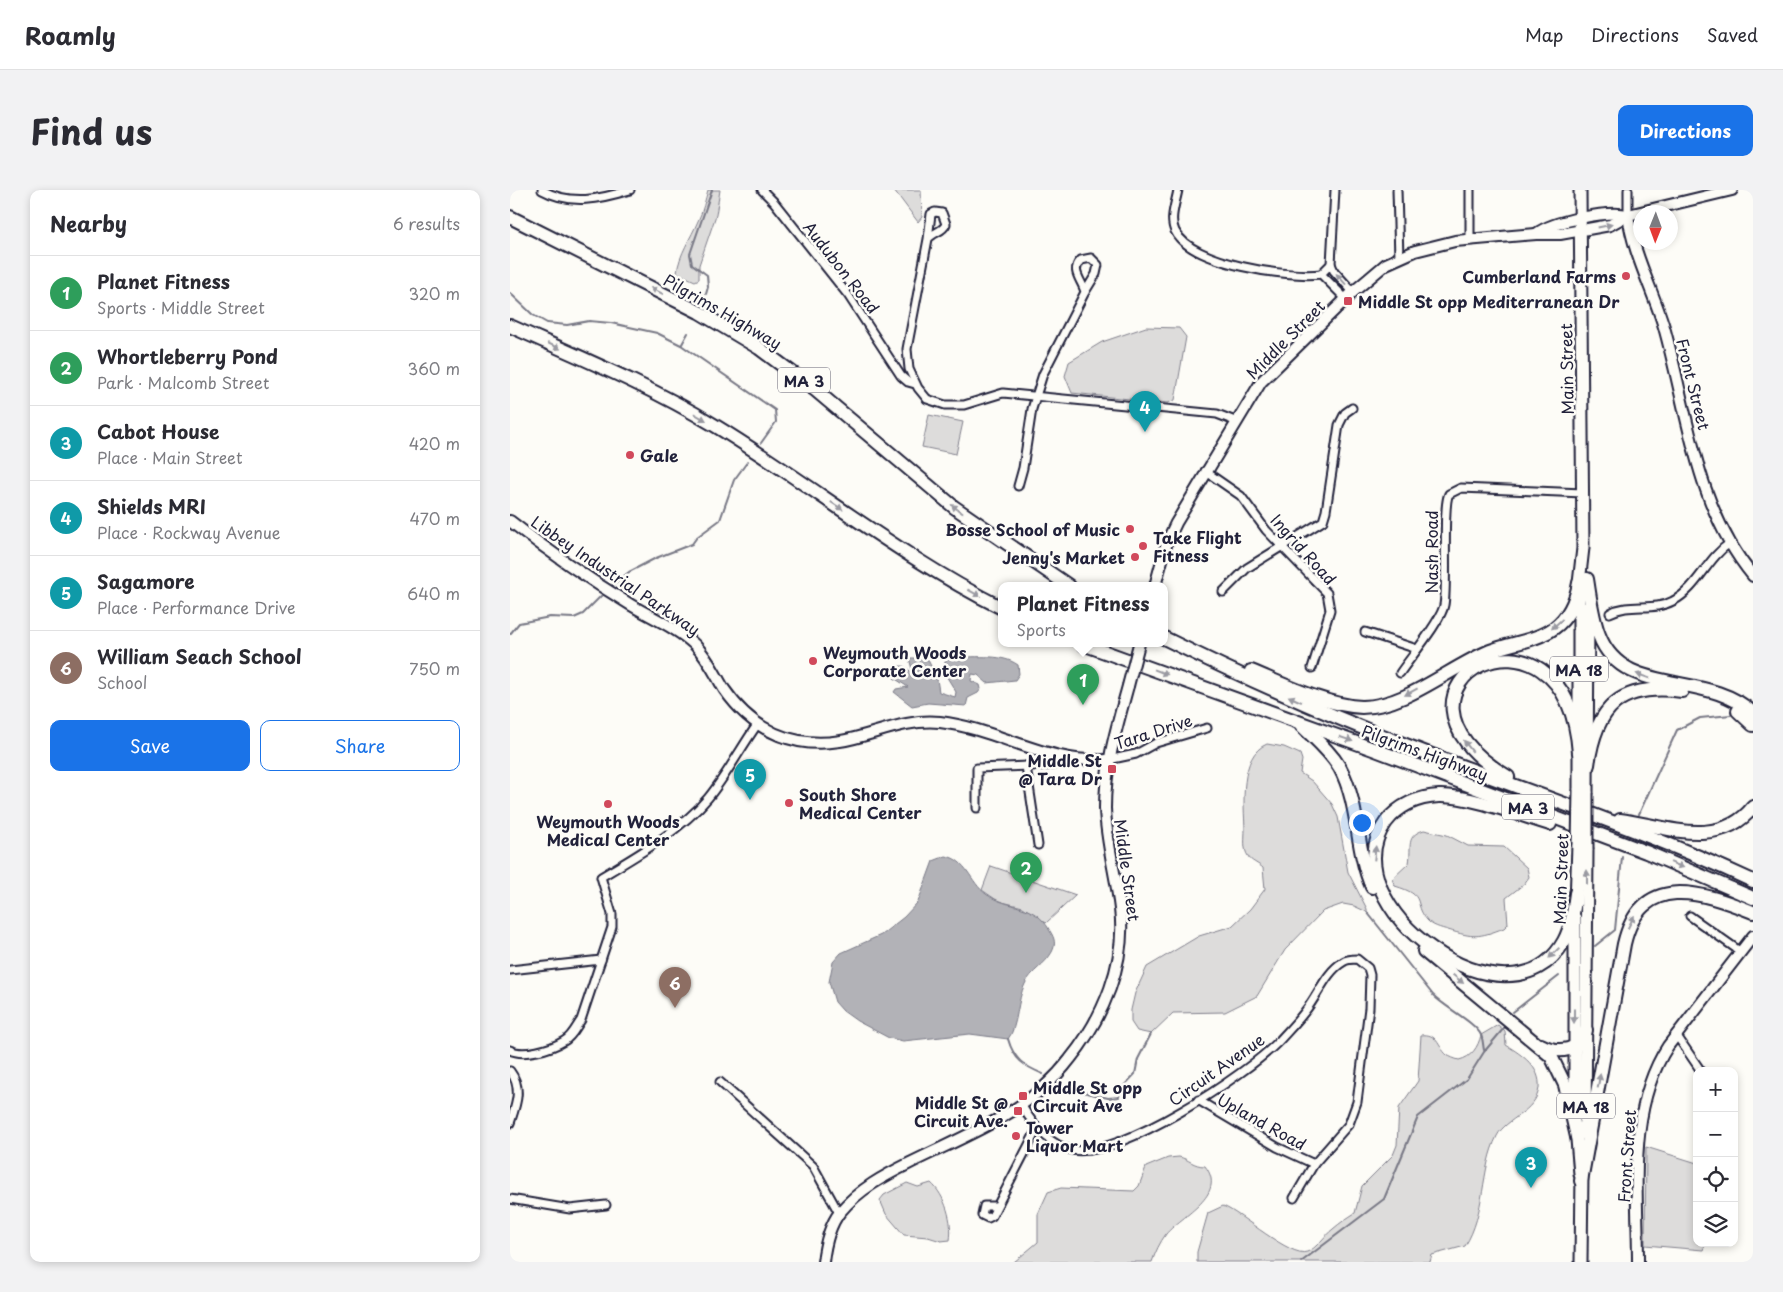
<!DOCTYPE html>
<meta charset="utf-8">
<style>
body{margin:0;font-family:"Playpen Sans",sans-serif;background:#f2f2f3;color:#2b2b33}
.controls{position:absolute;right:15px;bottom:15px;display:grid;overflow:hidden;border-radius:10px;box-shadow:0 2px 8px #0003}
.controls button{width:45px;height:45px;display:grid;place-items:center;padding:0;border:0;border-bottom:1px solid #e1e1e2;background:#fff;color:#2b2b33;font:25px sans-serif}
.compass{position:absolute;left:1123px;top:15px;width:45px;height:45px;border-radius:50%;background:#fff;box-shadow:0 2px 8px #0003;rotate:181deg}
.you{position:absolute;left:851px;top:632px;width:18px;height:18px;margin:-12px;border:4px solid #fff;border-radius:50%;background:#1a73e8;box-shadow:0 0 0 8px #1a73e833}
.badge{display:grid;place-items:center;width:32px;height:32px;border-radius:50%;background:#1a73e8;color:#fff;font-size:16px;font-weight:700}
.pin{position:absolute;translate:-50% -41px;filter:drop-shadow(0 1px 2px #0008)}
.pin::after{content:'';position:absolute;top:26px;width:18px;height:15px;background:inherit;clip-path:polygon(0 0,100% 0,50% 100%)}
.popup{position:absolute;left:488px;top:392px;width:170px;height:65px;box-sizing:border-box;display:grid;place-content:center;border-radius:10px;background:#fff;filter:drop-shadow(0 1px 4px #0005);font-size:16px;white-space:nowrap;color:#7c7c81}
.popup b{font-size:19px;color:#2b2b33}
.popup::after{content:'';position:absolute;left:50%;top:100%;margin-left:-10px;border:10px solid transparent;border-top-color:#fff}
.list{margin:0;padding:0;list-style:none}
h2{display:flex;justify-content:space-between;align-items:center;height:65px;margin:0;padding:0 20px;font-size:21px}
h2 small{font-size:16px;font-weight:400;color:#7c7c81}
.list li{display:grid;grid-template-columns:32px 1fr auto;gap:15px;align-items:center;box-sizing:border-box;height:75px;padding:0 20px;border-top:1px solid #e1e1e2}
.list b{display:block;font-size:19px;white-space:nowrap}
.list p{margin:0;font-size:16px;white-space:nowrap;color:#7c7c81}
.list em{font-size:16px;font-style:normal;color:#7c7c81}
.actions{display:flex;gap:10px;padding:15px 20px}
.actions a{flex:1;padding:11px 0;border:1px solid #1a73e8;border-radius:10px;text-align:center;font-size:18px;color:#1a73e8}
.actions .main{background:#1a73e8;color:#fff}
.icon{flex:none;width:28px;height:28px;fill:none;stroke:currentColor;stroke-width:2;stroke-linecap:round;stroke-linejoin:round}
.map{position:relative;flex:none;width:1243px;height:1072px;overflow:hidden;border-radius:10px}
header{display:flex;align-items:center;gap:30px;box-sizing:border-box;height:70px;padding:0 25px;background:#fff;border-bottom:1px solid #e1e1e2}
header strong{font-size:24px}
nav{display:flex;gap:28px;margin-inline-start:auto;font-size:18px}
.intro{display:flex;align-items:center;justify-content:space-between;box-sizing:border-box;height:120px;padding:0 30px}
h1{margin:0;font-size:35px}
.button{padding:12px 22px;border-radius:10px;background:#1a73e8;color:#fff;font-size:18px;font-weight:700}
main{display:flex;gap:30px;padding:0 30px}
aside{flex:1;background:#fff;border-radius:10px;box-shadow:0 2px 8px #0003}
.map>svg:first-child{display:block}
</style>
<header>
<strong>Roamly</strong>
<nav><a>Map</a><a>Directions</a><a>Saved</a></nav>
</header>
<div class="intro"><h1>Find us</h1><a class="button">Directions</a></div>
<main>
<aside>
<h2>Nearby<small>6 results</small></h2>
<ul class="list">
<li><span class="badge" style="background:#2e9e5b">1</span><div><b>Planet Fitness</b><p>Sports · Middle Street</p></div><em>320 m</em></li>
<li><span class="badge" style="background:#2e9e5b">2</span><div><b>Whortleberry Pond</b><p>Park · Malcomb Street</p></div><em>360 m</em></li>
<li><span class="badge" style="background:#0f9aa8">3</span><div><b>Cabot House</b><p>Place · Main Street</p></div><em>420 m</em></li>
<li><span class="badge" style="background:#0f9aa8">4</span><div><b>Shields MRI</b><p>Place · Rockway Avenue</p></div><em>470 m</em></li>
<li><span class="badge" style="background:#0f9aa8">5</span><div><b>Sagamore</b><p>Place · Performance Drive</p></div><em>640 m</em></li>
<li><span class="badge" style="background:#8d6e63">6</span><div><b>William Seach School</b><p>School</p></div><em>750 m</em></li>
</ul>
<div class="actions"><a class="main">Save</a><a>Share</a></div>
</aside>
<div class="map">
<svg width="1243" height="1072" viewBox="0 0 1243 1072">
<rect width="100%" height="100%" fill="#fdfcf7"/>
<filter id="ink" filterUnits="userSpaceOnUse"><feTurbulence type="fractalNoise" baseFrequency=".02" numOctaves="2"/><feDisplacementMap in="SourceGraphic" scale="10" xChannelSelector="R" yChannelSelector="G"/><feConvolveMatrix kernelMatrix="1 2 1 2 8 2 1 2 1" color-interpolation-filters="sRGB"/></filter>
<g filter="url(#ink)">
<g fill="#dddcdb" stroke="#807f8b">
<path d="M198 0H210L206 25 189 75V89L185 91 167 83C169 64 181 48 188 31 193 21 195 10 198 0Z"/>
<path d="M384 0H411L412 27 408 32Z"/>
<path d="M636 137 669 138 676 147 665 210 658 213 562 203 555 186 559 172 592 152Z"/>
<path d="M419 225 453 232 446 264 412 257Z"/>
<path d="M757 554 774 557 790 564 792 570 790 583 802 591 822 614 828 627 838 682 857 719V722L844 716 833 714 813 721 775 760 747 806 715 822 663 823 641 844 627 841 621 832V820L625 803 637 777 689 746 722 736 740 719 755 699 753 678C749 674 740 671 738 666 733 659 735 648 735 639 734 615 729 565 757 554Z"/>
<path d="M914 640 937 645 958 656 994 657 1017 678 1019 687 1014 694 996 708 998 734 994 738C968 748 964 748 938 740 931 738 922 736 917 730 902 712 918 706 885 696L882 689 899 673C902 656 895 646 914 640Z"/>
<path d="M481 676 566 705 536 733 513 717 488 711 472 700Z"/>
<path d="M988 835 995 841 996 855C1012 865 1031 877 1029 898 1026 922 996 928 987 946 970 980 976 1023 955 1056L922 1065 920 1072H687V1062L698 1023 713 1016C731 1023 781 1068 797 1062 806 1059 815 1045 823 1039 830 1033 837 1028 845 1023L852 996 883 965 887 955 889 918 908 891 911 845C928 843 927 856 937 865 940 867 945 869 949 870 962 867 968 857 971 845Z"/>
<path d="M1136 957 1187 973V1053H1196L1193 1060 1135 1055Z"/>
<path d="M669 967C679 969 683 976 695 976 718 1005 672 1025 656 1044 650 1052 645 1063 642 1072H504L528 1052V1024L538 1002 551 998 624 1001 629 996 636 977 658 968Z"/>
<path d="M397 993 408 997 421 993C435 1005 443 1032 440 1050L431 1051 418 1047 394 1045 376 1024 370 1010 374 1005Z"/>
</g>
<g fill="#b2b2b7" stroke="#787885">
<path d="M441 466C462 469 490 462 508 475L509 484 505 490 477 493 468 485 462 484 461 491 470 495 471 499 468 503 458 508 456 516 418 513 402 516 384 502 386 499 398 497 384 488 380 477 393 476 403 483 399 468H417L421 476 420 482 427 489 429 502 445 507 446 502 435 484V471Z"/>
<path d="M436 666C457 670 460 692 476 704 499 720 525 712 540 741 545 749 546 754 542 762 535 775 521 781 515 794 507 809 508 837 498 849L460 844 393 851 379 848 347 831 333 821 325 812 319 792 323 772 331 763 371 745 394 727 408 712 423 671Z"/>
</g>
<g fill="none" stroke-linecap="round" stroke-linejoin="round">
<g stroke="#787885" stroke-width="2">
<path d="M0 103 23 125 37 133 57 135 79 131 101 133 147 143 171 155 265 220 266 232 251 253"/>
<path d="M196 104 198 97 197 85 182 74 180 64 202 0"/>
<path d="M172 154 178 143"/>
<path d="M99 398 119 382 146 368 182 354 187 347 210 330 224 290 238 271"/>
<path d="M0 444 9 433 40 427 64 428 73 424 94 403"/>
<path d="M1129 624 1167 540 1190 528 1221 525"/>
<path d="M857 722 923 805C934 817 965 832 971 845 973 849 973 856 974 860"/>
<path d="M1085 756 1105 740 1112 667"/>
<path d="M1003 822 1049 786"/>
<path d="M498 849C504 870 514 876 533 884"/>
<path d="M573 902 598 908 609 907 610 900 625 884 628 869 641 844"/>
<path d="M791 1072 874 1009 908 927 957 889 974 862 994 838"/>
</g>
<defs>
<g id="street">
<path d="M32 0C61 16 90 9 120 0"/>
<path d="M252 0 264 12 338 105 391 186 398 192 405 194"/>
<path d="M668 0C666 12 659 29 665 41 681 74 778 88 811 84L821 74 825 0"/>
<path d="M887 0 889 68"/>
<path d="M960 0V48"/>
<path d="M1118 0V25"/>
<path d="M418 49 421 24 425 22 432 23 436 34C433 42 423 42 418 49L397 159 399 179 408 198 417 209 435 215H454L493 203 707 224 725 231"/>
<path d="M821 74 824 81 843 102"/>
<path d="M811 84 836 109"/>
<path d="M695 281 731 306 756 340 817 403 820 420 802 478"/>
<path d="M508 296 513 278 522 219 533 184 575 102 586 84 588 75 581 68 571 70C560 81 572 90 575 102"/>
<path d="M713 402 737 378 813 331 816 321 829 235 835 223 842 218"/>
<path d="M1100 423C1120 412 1143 422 1163 411 1188 398 1197 368 1220 353"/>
<path d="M855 442 907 459"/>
<path d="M890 483C900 468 932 430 934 415 938 394 932 314 939 304L951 298 1073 303"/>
<path d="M598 570 626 564 646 553 697 538"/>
<path d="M516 576 528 655"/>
<path d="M467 618V578L544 575 551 567"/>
<path d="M1180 726 1231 762"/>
<path d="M0 780 91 770"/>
<path d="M1167 846 1191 881"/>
<path d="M0 860C13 867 41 859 54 851 62 847 66 837 71 830L102 737V724L91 687C128 665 170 641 198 608 217 585 230 559 247 535"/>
<path d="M0 881C13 898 6 915 0 933"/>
<path d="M210 892 303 976 329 1023"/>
<path d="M688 910 767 957 804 974"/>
<path d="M512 916C523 935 539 955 562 960 609 969 736 885 769 851 778 841 788 831 796 820 808 805 816 782 833 772 837 769 842 769 847 769L858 778 860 785 859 818 847 912 839 934 804 974 784 1008"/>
<path d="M0 1009 60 1019 96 1015"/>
<path d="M486 1016H474L472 1025 478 1028 482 1026 527 939"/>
</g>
<g id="secondary">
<path d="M1118 25C1123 64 1143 100 1154 137 1178 222 1185 316 1243 386"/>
<path d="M1026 44C1043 31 1098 20 1118 25L1222 0"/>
<path d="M0 331C38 361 80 390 121 415 143 428 167 438 185 455 198 468 205 484 214 499 232 525 257 545 289 551 344 561 380 527 430 532 489 539 535 574 598 570"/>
<path d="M645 396 657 352 666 333 751 192 843 102 876 74 905 61 945 51 1026 44H1050L1100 35 1118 25"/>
<path d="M313 1072C315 1055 319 1036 330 1022 349 999 374 986 400 973 458 944 519 923 560 869 593 828 617 772 610 719 606 685 596 652 595 618 595 575 607 536 618 496"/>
<path d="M1128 1072C1128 1001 1117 919 1158 856L1243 746"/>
</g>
<g id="primary">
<path d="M1069 600V393L1073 358 1070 0"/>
<path d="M1077 603 1078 417"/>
<path d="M1066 712 1068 655"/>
<path d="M1065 728V922"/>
<path d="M1066 938 1070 984"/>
<path d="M1075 944 1077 659"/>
<path d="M1071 1072 1072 983"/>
</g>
<g id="highway">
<path d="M0 27 189 122 249 158 304 199 444 317 559 396"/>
<path d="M0 136C69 167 140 196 204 235 301 294 390 367 492 418"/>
<path d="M1077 389C1080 407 1082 427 1089 445 1113 509 1196 479 1243 523"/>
<path d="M654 448C735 488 817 525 901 557 1015 601 1132 639 1243 691"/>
<path d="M573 454 863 559 1136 662 1243 708"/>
<path d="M741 481C773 494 818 516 852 517 896 517 940 477 980 461 1001 453 1026 451 1044 438 1059 427 1066 410 1069 393"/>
<path d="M1228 521 1243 535"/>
<path d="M791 535C805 549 820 561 830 578 850 615 845 659 862 697"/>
<path d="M1078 575C1086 516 1111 493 1172 501"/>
<path d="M998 587C845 496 1056 387 1069 563"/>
<path d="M1110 630C1155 636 1209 660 1243 617"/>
<path d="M1040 634C1010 625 958 605 929 606 909 607 889 615 876 632 816 713 1000 849 1054 751 1062 736 1064 718 1066 703"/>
<path d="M914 761 1041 866 1055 895 1067 947"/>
<path d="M1031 855C1048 864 1071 862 1076 840"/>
<path d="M1071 991 1114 754C1131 681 1192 702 1243 722"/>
</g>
</defs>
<use href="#street" stroke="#22223b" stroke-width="11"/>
<use href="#secondary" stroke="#22223b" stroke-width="14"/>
<use href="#primary" stroke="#22223b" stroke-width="15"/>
<use href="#highway" stroke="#22223b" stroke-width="16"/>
<use href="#street" stroke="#fdfcf7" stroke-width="7"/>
<use href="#secondary" stroke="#fdfcf7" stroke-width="10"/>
<use href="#primary" stroke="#fdfcf7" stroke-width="11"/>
<use href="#highway" stroke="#fdfcf7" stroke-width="12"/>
<defs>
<path id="secondary-bridge" d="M618 496 629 454"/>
<g id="primary-bridge">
<path d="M1068 655 1069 600"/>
<path d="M1077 659V603"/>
</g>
</defs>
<use href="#secondary-bridge" stroke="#22223b" stroke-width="14" stroke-linecap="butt"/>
<use href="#primary-bridge" stroke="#22223b" stroke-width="15" stroke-linecap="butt"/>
<use href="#secondary-bridge" stroke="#fdfcf7" stroke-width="10"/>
<use href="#primary-bridge" stroke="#fdfcf7" stroke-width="11"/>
</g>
<defs><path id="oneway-solid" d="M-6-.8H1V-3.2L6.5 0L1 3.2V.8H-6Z" transform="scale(1.25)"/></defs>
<g fill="#9a9aa2">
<use href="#oneway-solid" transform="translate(1095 36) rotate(-12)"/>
<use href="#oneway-solid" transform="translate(831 89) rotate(-132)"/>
<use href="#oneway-solid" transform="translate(147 101) rotate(-153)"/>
<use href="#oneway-solid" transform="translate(44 156) rotate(25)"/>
<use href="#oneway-solid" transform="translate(190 227) rotate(30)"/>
<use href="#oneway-solid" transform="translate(327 316) rotate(34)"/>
<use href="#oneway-solid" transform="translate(447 319) rotate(-143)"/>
<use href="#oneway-solid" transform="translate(464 403) rotate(29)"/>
<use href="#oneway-solid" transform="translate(1047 434) rotate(138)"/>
<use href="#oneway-solid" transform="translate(651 482) rotate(21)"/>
<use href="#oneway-solid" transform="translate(1133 486) rotate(-161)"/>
<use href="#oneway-solid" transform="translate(901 502) rotate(152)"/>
<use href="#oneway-solid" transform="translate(785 509) rotate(-156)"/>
<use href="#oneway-solid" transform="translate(836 549) rotate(19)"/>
<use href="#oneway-solid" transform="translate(958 556) rotate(-128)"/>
<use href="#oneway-solid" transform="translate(865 663) rotate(-84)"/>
<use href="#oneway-solid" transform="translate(1167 675) rotate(22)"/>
<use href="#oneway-solid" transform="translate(1077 687) rotate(-90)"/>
<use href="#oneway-solid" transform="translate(1121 732) rotate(-63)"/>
<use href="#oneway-solid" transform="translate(1044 763) rotate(135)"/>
<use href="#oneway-solid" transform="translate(948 789) rotate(39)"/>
<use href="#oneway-solid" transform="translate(1064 826) rotate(90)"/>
<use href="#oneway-solid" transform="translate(1089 891) rotate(-80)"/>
</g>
</g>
<g fill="#d1495b" stroke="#fdfcf7" stroke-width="2">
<circle cx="1116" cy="86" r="5"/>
<rect x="833" y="106" width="10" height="10" rx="2.5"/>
<circle cx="120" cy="265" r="5"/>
<circle cx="620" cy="339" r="5"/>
<circle cx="633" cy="356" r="5"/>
<circle cx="625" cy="367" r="5"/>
<circle cx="303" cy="471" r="5"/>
<rect x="597" y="574" width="10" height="10" rx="2.5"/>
<circle cx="279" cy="613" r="5"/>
<circle cx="98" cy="614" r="5"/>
<rect x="508" y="901" width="10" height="10" rx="2.5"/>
<rect x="503" y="916" width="10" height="10" rx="2.5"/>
<circle cx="506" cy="946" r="5"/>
</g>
<g text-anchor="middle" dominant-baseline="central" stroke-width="5" stroke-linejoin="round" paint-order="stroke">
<g fill="#fdfcf7" stroke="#646373" stroke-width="1">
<rect x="268" y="177.5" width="52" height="25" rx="4"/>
<rect x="1040" y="466.5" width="58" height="25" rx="4"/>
<rect x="992" y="604.5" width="52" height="25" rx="4"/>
<rect x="1047" y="903.5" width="58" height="25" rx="4"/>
</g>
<g font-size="15" font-weight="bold" fill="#22223b">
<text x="294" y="190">MA 3</text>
<text x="1069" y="479">MA 18</text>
<text x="1018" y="617">MA 3</text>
<text x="1076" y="916">MA 18</text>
</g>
<g font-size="16" fill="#22223b" stroke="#fdfcf7">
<text transform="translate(332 77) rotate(52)">Audubon Road</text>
<text transform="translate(213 121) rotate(30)">Pilgrims Highway</text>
<text transform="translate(775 149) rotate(-45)">Middle Street</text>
<text transform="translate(1056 179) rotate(-91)">Main Street</text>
<text transform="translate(1184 194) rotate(76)">Front Street</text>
<text transform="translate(794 359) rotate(48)">Ingrid Road</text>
<text transform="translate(921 362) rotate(-90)">Nash Road</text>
<text transform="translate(106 385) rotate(34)">Libbey Industrial Parkway</text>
<text transform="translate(643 541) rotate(-18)">Tara Drive</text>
<text transform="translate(915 562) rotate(20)">Pilgrims Highway</text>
<text transform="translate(618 680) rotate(82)">Middle Street</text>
<text transform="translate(1050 689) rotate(-88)">Main Street</text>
<text transform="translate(706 879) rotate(-35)">Circuit Avenue</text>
<text transform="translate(752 931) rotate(29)">Upland Road</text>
<text transform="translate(1116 966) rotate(-86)">Front Street</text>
</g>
<g font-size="16" font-weight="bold" fill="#22223b" stroke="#fdfcf7" text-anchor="start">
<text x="1106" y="86" text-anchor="end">Cumberland Farms</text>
<text x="848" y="111">Middle St opp Mediterranean Dr</text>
<text x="130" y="265">Gale</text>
<text x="610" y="339" text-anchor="end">Bosse School of Music</text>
<text x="643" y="347">Take Flight<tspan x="643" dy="18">Fitness</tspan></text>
<text x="615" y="367" text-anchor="end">Jenny's Market</text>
<text x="313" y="462">Weymouth Woods<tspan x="313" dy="18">Corporate Center</tspan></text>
<text x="592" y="570" text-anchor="end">Middle St<tspan x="592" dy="18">@ Tara Dr</tspan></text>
<text x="289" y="604">South Shore<tspan x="289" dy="18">Medical Center</tspan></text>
<text x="98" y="631" text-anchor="middle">Weymouth Woods<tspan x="98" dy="18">Medical Center</tspan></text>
<text x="523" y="897">Middle St opp<tspan x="523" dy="18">Circuit Ave</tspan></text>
<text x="498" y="912" text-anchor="end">Middle St @<tspan x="498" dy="18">Circuit Ave.</tspan></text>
<text x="516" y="937">Tower<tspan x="516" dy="18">Liquor Mart</tspan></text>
</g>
</g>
</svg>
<div class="controls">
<button>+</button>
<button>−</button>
<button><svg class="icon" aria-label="locate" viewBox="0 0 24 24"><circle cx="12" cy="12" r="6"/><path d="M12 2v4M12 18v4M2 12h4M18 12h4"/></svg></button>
<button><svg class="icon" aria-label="layers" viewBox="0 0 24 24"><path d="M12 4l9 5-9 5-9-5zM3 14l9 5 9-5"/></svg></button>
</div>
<svg class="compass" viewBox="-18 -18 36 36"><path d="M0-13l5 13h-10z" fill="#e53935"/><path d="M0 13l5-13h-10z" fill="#7c7c81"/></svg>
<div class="you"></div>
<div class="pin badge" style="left:573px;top:515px;background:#2e9e5b">1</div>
<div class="popup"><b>Planet Fitness</b>Sports</div>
<div class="pin badge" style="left:516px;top:703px;background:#2e9e5b">2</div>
<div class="pin badge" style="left:1021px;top:998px;background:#0f9aa8">3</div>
<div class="pin badge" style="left:635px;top:242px;background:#0f9aa8">4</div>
<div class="pin badge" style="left:240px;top:610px;background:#0f9aa8">5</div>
<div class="pin badge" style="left:165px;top:818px;background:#8d6e63">6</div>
</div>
</main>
